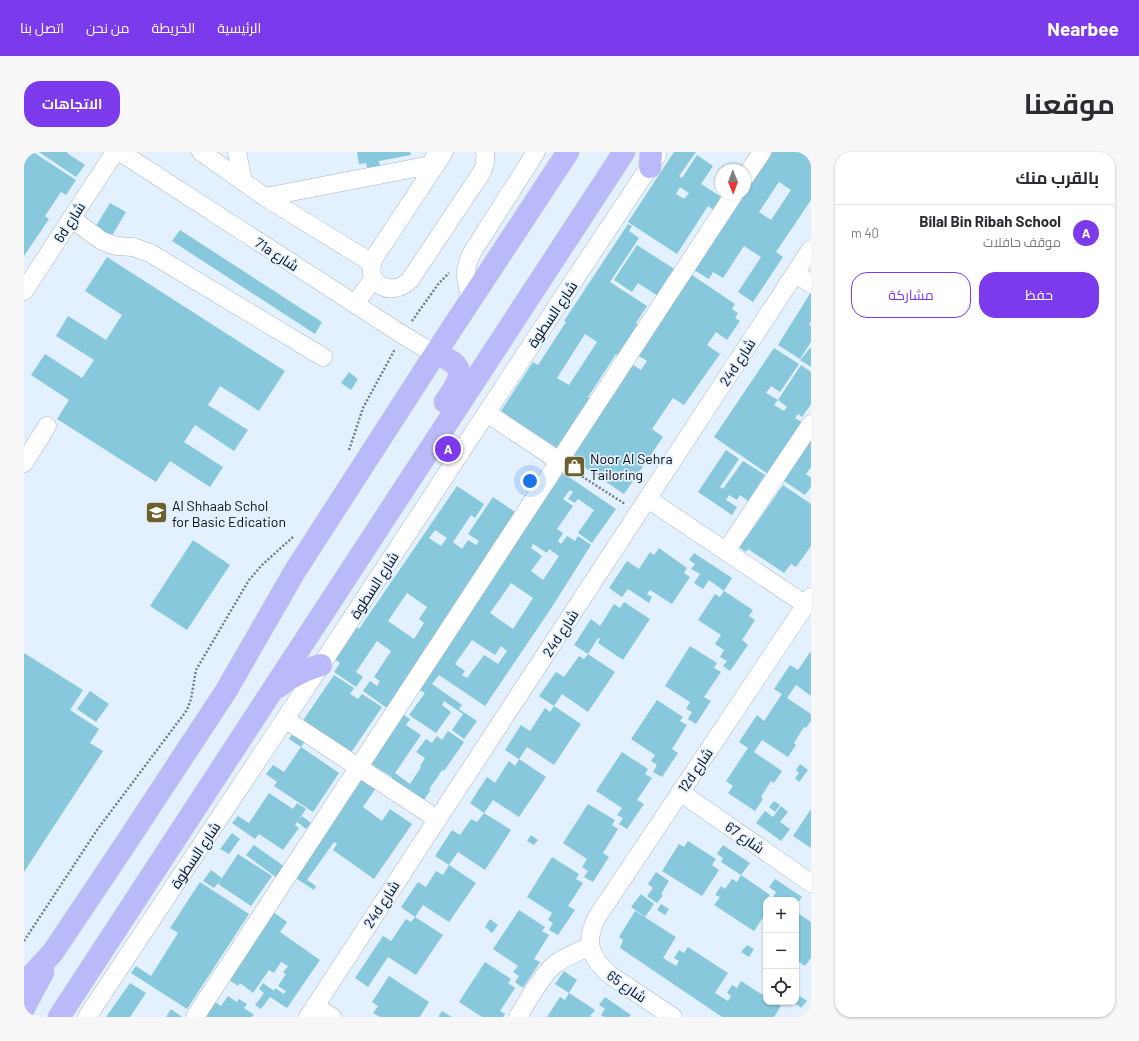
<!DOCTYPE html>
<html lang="ar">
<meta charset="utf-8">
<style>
body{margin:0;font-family:Barlow,Cairo,sans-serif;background:#f7f7f7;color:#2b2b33;direction:rtl}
.controls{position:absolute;right:12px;bottom:12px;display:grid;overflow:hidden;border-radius:8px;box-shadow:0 1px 3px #0004}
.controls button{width:36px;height:36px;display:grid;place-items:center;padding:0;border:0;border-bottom:1px solid #e1e1e2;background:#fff;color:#2b2b33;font:20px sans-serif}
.compass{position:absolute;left:691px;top:12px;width:36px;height:36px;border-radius:50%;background:#fff;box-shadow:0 1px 3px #0004;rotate:179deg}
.you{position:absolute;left:506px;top:329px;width:14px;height:14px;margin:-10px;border:3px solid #fff;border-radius:50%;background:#1a73e8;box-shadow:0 0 0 6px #1a73e833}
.badge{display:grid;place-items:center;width:26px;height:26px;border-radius:50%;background:#7c3aed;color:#fff;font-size:13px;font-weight:700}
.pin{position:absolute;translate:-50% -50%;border:2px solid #fff;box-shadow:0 1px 4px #0006}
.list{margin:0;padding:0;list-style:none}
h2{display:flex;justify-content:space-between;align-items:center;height:52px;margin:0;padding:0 16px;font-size:17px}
h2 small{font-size:13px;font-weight:400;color:#7c7c81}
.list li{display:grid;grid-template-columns:26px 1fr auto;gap:12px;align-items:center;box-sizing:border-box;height:56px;padding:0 16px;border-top:1px solid #e1e1e2}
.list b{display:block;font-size:15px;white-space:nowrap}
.list p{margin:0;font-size:13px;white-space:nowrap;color:#7c7c81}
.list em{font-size:13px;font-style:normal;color:#7c7c81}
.actions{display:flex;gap:8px;padding:12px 16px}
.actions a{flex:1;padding:9px 0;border:1px solid #7c3aed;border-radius:16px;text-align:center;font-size:14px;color:#7c3aed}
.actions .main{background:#7c3aed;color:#fff}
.icon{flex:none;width:22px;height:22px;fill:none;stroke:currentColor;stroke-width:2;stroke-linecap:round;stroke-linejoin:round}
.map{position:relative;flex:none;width:787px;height:865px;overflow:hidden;direction:ltr;border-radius:16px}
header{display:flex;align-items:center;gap:24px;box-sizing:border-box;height:56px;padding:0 20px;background:#7c3aed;color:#fff}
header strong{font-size:19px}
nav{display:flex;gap:22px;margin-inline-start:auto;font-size:14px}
.intro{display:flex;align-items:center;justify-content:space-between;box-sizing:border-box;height:96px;padding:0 24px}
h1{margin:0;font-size:28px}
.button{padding:10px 18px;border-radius:16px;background:#7c3aed;color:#fff;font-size:14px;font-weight:700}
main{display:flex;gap:24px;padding:0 24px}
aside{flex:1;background:#fff;border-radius:16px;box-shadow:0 1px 3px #0004}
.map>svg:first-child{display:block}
</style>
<header>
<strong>Nearbee</strong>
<nav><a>الرئيسية</a><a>الخريطة</a><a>من نحن</a><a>اتصل بنا</a></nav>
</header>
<div class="intro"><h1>موقعنا</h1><a class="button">الاتجاهات</a></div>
<main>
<aside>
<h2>بالقرب منك<small></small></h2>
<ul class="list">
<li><span class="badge">A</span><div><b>Bilal Bin Ribah School</b><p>موقف حافلات</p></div><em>40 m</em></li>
</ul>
<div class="actions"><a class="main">حفظ</a><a>مشاركة</a></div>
</aside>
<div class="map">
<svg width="787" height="865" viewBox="0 0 787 865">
<rect width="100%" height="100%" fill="#e3f0fe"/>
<g fill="#87c8dc" fill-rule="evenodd">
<path d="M0 0H9L52 28 42 43 37 40 21 64 25 67 0 104Z"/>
<path d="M15 0H44L43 1 61 13 52 25Z"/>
<path d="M333 0H386L387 3 355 9 357 17 344 20 342 11 335 12Z"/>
<path d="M650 0H672L655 24 658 26 673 3 689 14 677 32 699 46 691 59 684 54 653 102 604 70ZM656 35 665 41 660 47 652 42Z"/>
<path d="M748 0H787V48L752 100 759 105 729 150 714 140 737 105 720 94 699 126 689 120 685 127 670 118ZM755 30 767 38 747 68 735 60Z"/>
<path d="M86 51 102 60 86 87 70 77Z"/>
<path d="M604 72 608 74 605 79 615 86 586 130 623 154 612 171 616 173 595 205 592 202 564 245 566 247 533 296 477 259 509 210 514 213 542 170 540 169ZM561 182 573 190 545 233 533 226Z"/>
<path d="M156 78 298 170 291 182 148 89Z"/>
<path d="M613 93 652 118 634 144 614 131 608 140 590 128Z"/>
<path d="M83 105 261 219 235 259 196 234 184 253 224 278 210 299 171 273 160 290 199 315 186 335 146 309 132 330 33 267 45 248 7 223 21 202 58 226 70 208 32 184 44 164 82 188 98 163 61 139Z"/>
<path d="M668 123 711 152 708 157 714 161 711 166 716 169 703 188 692 180 683 193 696 202 660 253 649 246 628 277 639 285 600 342 545 305 609 213 617 218 623 209 613 203Z"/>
<path d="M787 140V169L785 172 787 174V190L776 207 754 193Z"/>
<path d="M787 195V215L776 208Z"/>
<path d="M750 196 775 212 756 240 747 234 742 241 754 248 750 253 760 259 763 255 754 248 777 213 787 220V252L778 265 774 262 771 266 779 271 744 322 690 285Z"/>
<path d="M325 220 334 227 327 238 317 231Z"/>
<path d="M787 287V315L782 322 787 326V335L781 343 757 327Z"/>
<path d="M702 298 715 307 696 335 699 337 719 309 741 323 724 349 716 343 713 348 705 343 702 348 713 355 708 363 674 340Z"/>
<path d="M539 321 592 357 568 391 554 381 570 358 554 347 551 351 544 347 549 340 546 338 539 347 549 354 533 377 539 381 534 389 537 392 543 384 551 389 554 384 567 393 526 458 461 554 415 523 408 532 438 553 435 557 453 569 440 587 428 578 439 562 420 549 418 553 427 560 412 581 385 563 401 541 391 535ZM509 392 523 401 525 397 535 404 519 428 507 419 518 404 507 396ZM487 431 509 446 489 477 466 461ZM448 488 471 503 477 494 483 499 474 512 460 503 443 526 438 523 441 519 431 512Z"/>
<path d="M759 333 787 352V394L772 415 767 412 760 421 724 397 722 400 711 392 718 382 723 385Z"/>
<path d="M433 334 460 352 451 366 447 363 429 390 438 397 444 388 452 393 455 389 444 382 469 345 494 362 363 556 339 539 346 529 353 534 356 529 350 525 367 499 353 489 332 520 339 525 332 535 310 520 316 511 308 505 330 473 335 477ZM411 378 423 386 417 394 405 386ZM383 441 403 455 395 467 400 471 390 487 364 469Z"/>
<path d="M169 388 206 413 163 478 126 454Z"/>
<path d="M635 396 663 416 660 421 666 425 648 452 626 438 623 442 628 445 625 451 604 437 598 445 585 436 603 409 615 417 626 400 630 403Z"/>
<path d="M670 401 708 426 700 439 685 428 679 437 670 431 676 422 667 417 671 412 665 408Z"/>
<path d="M700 439 729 458 725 464 731 468 718 488 724 493 706 519 699 514 703 509 696 505 700 498 691 492 697 483 674 468 691 442 696 445Z"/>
<path d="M600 450 626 467 599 508 574 491 576 487 574 486 564 502 550 493 567 467 576 474 590 452 596 456Z"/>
<path d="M666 494 693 511 690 516 697 520 680 545 687 549 672 572 664 567 668 560 662 557 666 550 641 534Z"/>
<path d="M787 499V544L772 533 763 546 787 562V569L782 576 780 575 770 591 772 593 764 605 738 588 730 600 758 619 750 631 747 629 737 645 739 647 731 659 704 641 709 634 702 629 724 596 715 590 733 563 740 569 758 542 750 537 766 513 774 518Z"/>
<path d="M0 501 59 538 46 558 75 577 66 591 79 599 0 720Z"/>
<path d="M564 502 591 520 564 560 538 542 530 554 515 544 532 520 540 525 555 504 560 507Z"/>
<path d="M310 523 330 536 326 542 334 547 338 542 358 555 326 602 278 570Z"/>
<path d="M66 539 85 552 72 570 53 557Z"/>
<path d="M633 548 659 565 656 569 663 573 648 597 654 601 638 625 629 620 633 613 627 609 631 603 607 587Z"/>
<path d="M530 554 557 572 530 613 503 595 495 607 481 598 497 573 506 579 521 556 526 560Z"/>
<path d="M377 561 386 567 382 573 397 583 371 621 386 632 397 615 396 614 401 606 392 600 402 587 408 591 413 584 418 588 424 579 440 590 420 619 418 618 413 626 405 637 407 638 396 653 364 631 368 625 344 610Z"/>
<path d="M273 576 285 583 277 595 315 621 289 660 250 634 253 630 242 622 249 613 260 620 277 595 265 587Z"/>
<path d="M598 600 624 617 621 622 628 626 613 648 620 652 603 677 595 672 599 666 593 663 598 656 572 639Z"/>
<path d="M495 607 522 625 495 665 469 648 460 661 446 651 463 625 471 631 485 609 491 614Z"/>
<path d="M776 612 784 618 775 630 771 626 775 621 772 618Z"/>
<path d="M338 626 352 636 339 655 358 669 366 657 388 672 350 727 309 698 313 692 310 690 283 728 292 734 290 738 270 725Z"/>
<path d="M245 641 269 657 273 651 282 657 271 673 275 676 259 698 235 682 231 687 208 671 214 664 225 671Z"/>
<path d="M750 649 756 653 751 660 745 655Z"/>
<path d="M564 652 591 668 588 673 594 677 579 701 585 705 569 730 560 725 564 719 558 715 563 707 539 691Z"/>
<path d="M757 654 764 660 756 670 766 677 757 689 732 671 741 659 749 665Z"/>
<path d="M787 657V696L769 684Z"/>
<path d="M460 661 487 678 461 718 434 700 425 713 411 704 428 678 436 683 447 667 453 670Z"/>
<path d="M278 664 287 671 282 677 273 670Z"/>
<path d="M208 681 216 687 205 702 196 697Z"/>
<path d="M507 683 514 688 510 693 503 689Z"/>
<path d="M664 689 692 707 688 713 695 718 678 744 638 719 655 692 660 695Z"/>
<path d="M230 693 261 715 253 726 222 703Z"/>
<path d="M699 693 726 711 717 723 697 710 699 706 693 702Z"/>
<path d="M214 702 248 724 227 754 194 732Z"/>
<path d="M528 705 555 722 552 727 559 731 544 754 551 758 534 783 525 778 529 771 524 768 528 761 503 745Z"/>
<path d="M425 713 452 731 425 770 399 753 391 765 377 755 394 730 402 735 412 719 419 723Z"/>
<path d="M187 718 198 726 190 736 179 729Z"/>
<path d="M632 720 645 729 637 742 639 743 633 751 623 744 629 736 624 732Z"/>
<path d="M717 723 746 743 742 748V761L730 779 690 753 696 745 691 743 697 734 701 737 708 727 713 730Z"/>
<path d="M751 727 778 745 772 753V748H754L749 745 752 740 745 735Z"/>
<path d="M176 730 225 762 163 857 107 821 112 814 127 824 154 781 146 776Z"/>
<path d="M617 742 630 752 621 765 607 755Z"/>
<path d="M637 752 645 757 641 763 633 758Z"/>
<path d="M495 758 521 775 518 779 525 783 510 807 516 810 499 836 491 830 495 824 489 820 494 814 469 797Z"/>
<path d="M611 759 652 785 639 806 652 814 655 809 650 806 655 798 660 801 664 795 704 821 691 841 704 849 707 844 703 841 708 833 713 836 717 829 742 845V850H750L757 854 750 865H698L596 796 599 788 595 785Z"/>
<path d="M249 760 263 770 256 780 296 808 263 856 246 845 237 857 231 853 240 841 235 837 239 831 250 839 251 836 260 842 262 839 254 834 262 822 259 821 264 814 257 810 250 821 245 818 229 841 216 831 214 834 204 827Z"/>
<path d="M772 760 787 770V806L781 814 772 808Z"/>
<path d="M391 765 419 783 392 823 364 805 344 835 331 826 359 784 367 789 382 767 387 770Z"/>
<path d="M466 767 474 773 468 781 461 775Z"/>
<path d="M723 793 730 797 725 805 717 800Z"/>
<path d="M461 810 487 827 484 831 491 836 476 859 481 862 479 865H458L435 850Z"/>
<path d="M540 819 553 828 545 841 531 832Z"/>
<path d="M365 824 405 850 396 865H356L349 861 354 854 348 850Z"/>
<path d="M106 831 122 841 106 865H82Z"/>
<path d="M545 841 571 858 566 864 568 865H523L536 845 541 848Z"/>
<path d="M204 844 213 850 215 847 223 852 220 856 230 863 228 865H180L191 850 197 854Z"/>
<path d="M776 844 783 849 777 856 771 851Z"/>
<path d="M581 845 607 863 605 865H580L577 863 581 857 575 853Z"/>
<path d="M147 857 158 865H142Z"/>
<path d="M418 859 428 865H414Z"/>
</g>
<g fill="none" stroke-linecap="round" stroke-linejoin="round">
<defs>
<g id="minor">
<path d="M96 0 379 183 411 202"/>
<path d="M177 0 241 45 348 111"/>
<path d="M213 0 219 30"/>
<path d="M420 0 350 106C339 131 367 147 386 128L458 20C461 13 462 7 461 0"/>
<path d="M721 25 738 0"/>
<path d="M241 45 412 12 410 6"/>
<path d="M47 66 78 89 92 94 109 95 126 101 299 205"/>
<path d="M771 121 787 132"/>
<path d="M0 139 91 0"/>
<path d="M447 147C441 128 439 117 449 99L512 0"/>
<path d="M331 152 350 126"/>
<path d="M463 261 535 309"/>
<path d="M0 311 23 274"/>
<path d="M624 347 782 453"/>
<path d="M702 399 787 272"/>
<path d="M261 567 413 667"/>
<path d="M656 640 787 731"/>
<path d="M291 854 308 865"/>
<path d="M63 865 297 513 496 210 633 3"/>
<path d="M171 865 710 42"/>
<path d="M284 865 787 97"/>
<path d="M494 865C503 850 517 824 530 813 540 805 554 800 566 794"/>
<path d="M649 865 586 823C566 805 560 790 573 765L787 445"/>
</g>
<g id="major">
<path d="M626 15 627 0"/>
<path d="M411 202C416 204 421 205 425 208 446 219 429 238 421 250"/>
<path d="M254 535C267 524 281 518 297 513"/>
<path d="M0 832 8 823 29 800 102 691 202 539 271 419 411 202 544 0"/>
<path d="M0 856 19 820"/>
<path d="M35 865 600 0"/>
</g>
</defs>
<use href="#minor" stroke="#a6b6c7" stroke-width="19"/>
<use href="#major" stroke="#d2d3d4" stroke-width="23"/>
<g stroke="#747d87" stroke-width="2.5" stroke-dasharray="2 2" stroke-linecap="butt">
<path d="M388 169 415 131 425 121"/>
<path d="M325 298 339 256 371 197"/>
<path d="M548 318 601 352"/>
<path d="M0 789 73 678 163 558 167 547 172 518 225 428 238 413 270 384"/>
</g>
<use href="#minor" stroke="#fff" stroke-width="18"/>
<use href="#major" stroke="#babafa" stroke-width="22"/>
</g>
<defs>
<symbol id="shop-square" viewBox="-11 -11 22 22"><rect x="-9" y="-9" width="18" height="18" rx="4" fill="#6e602d" stroke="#e3f0fe"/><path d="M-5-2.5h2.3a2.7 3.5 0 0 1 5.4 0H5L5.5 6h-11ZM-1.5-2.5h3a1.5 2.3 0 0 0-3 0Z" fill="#fff"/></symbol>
<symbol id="school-square" viewBox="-11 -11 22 22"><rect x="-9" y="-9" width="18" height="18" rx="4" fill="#6e602d" stroke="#e3f0fe"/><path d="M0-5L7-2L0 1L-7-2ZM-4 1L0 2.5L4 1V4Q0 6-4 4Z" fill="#fff"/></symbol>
</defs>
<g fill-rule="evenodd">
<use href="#shop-square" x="538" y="302" width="25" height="25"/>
<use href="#school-square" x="120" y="348" width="25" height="25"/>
</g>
<g text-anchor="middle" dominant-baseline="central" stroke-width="3.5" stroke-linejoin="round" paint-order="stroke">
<g font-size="14" fill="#070c12" stroke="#e3f0fe">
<text transform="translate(45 70) rotate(-57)">6d شارع</text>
<text transform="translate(253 102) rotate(33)">71a شارع</text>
<text transform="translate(528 162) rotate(-56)">شارع السطوة</text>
<text transform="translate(713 210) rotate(-57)">24d شارع</text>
<text transform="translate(350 433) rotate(-57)">شارع السطوة</text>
<text transform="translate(536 481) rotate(-57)">24d شارع</text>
<text transform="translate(671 618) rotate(-56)">12d شارع</text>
<text transform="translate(721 685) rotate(35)">شارع 67</text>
<text transform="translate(171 703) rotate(-56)">شارع السطوة</text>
<text transform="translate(357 752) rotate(-57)">24d شارع</text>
<text transform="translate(603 834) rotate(35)">شارع 65</text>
</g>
<g font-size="14" fill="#070c12" stroke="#e3f0fe" text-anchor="start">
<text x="566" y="306">Noor Al Sehra<tspan x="566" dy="16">Tailoring</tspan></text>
<text x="148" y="353">Al Shhaab Schol<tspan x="148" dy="16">for Basic Edication</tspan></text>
</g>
</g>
</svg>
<div class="controls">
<button>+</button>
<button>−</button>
<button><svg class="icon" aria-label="locate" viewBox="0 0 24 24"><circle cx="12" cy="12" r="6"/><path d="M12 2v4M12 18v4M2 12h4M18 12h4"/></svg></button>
</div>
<svg class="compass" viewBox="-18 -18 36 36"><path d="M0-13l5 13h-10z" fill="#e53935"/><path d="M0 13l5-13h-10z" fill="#7c7c81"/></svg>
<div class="you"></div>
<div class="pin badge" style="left:424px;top:297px">A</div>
</div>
</main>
